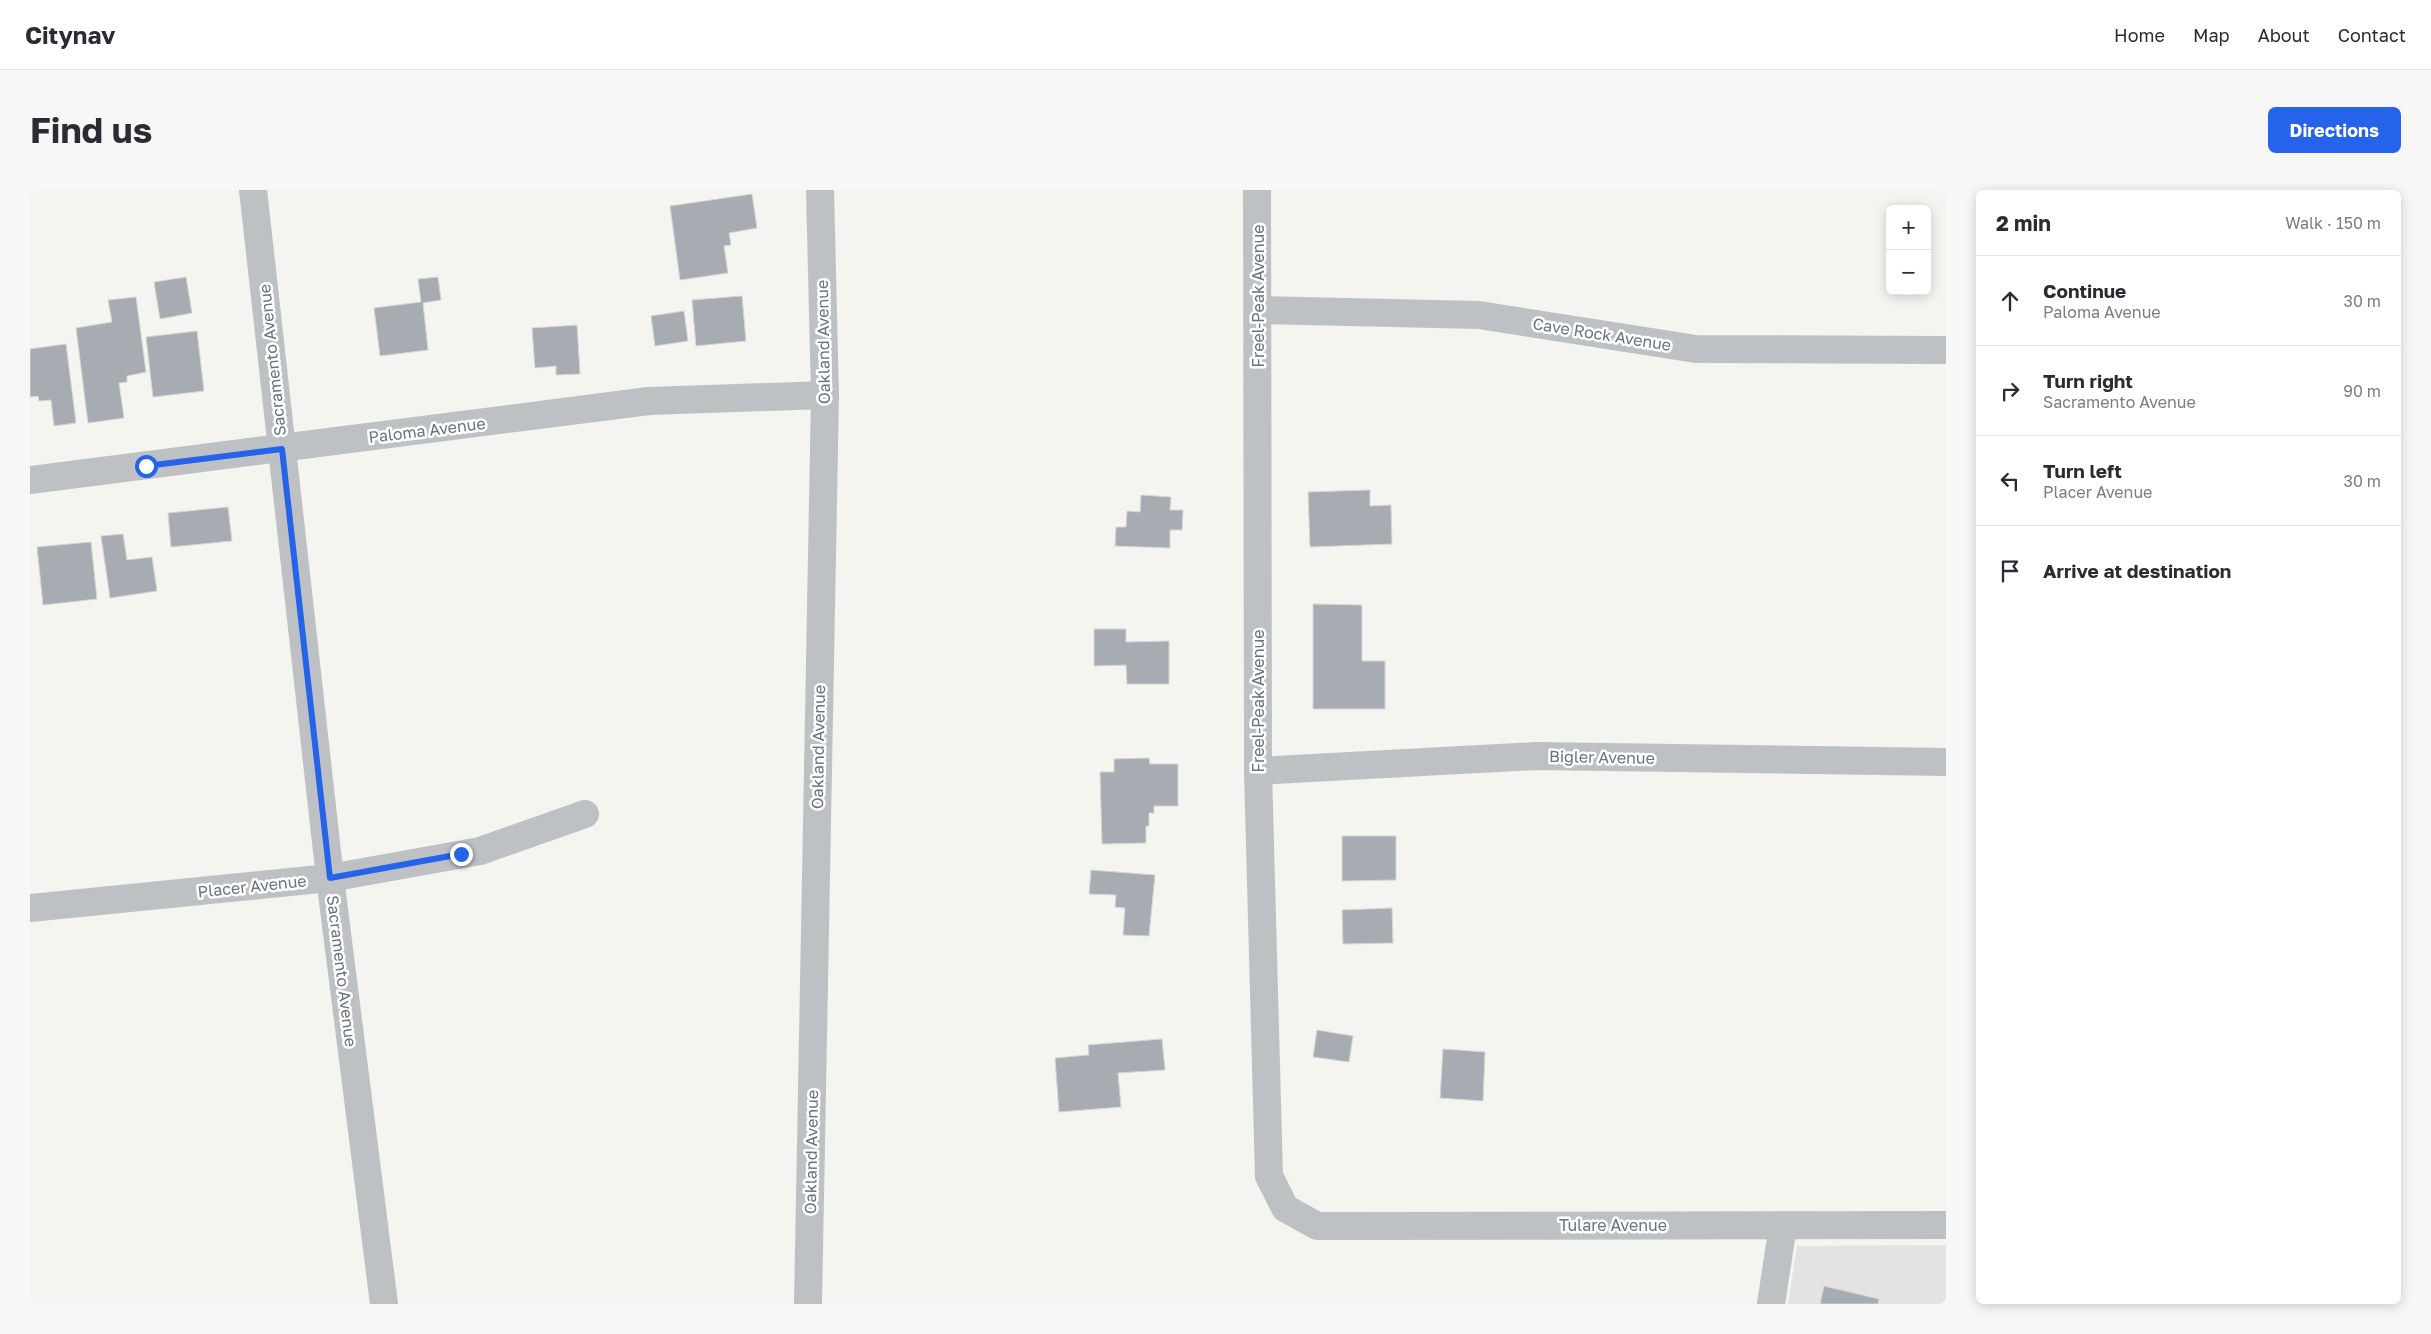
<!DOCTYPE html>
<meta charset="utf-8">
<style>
body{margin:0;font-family:"Golos Text",sans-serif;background:#f7f7f7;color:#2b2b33}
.controls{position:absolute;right:15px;top:15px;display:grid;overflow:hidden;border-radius:8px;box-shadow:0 2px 12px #0003}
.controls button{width:45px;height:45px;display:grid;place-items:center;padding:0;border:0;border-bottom:1px solid #e1e1e2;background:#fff;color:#2b2b33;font:25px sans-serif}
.stop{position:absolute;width:15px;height:15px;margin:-11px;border:4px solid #2563eb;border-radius:50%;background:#fff}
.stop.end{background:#2563eb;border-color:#fff;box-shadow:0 1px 5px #0008}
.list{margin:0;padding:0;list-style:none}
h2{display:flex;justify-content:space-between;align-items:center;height:65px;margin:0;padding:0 20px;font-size:21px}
h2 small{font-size:16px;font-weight:400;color:#7c7c81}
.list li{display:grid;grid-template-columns:32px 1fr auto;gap:15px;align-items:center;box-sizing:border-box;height:90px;padding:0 20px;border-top:1px solid #e1e1e2}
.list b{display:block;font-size:19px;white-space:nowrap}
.list p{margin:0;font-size:16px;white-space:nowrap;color:#7c7c81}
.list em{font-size:16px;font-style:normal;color:#7c7c81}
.icon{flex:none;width:28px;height:28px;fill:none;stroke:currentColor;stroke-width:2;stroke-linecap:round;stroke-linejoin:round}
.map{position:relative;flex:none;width:1916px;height:1114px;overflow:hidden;border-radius:8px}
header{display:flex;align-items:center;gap:30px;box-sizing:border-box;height:70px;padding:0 25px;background:#fff;border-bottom:1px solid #e1e1e2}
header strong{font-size:24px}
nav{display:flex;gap:28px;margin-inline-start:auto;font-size:18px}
.intro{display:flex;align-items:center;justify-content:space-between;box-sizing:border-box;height:120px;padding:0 30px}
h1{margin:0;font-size:35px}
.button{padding:12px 22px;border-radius:8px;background:#2563eb;color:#fff;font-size:18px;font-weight:700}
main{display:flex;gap:30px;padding:0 30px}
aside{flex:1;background:#fff;border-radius:8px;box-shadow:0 2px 12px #0003}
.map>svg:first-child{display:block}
</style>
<header>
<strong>Citynav</strong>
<nav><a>Home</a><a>Map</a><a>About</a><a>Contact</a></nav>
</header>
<div class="intro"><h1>Find us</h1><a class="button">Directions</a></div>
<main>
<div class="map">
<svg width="1916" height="1114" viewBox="0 0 1916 1114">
<rect width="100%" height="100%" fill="#f4f4f1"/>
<path fill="#e2e3e2" d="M1916 1055V1114H1758L1767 1056Z"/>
<g fill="#a6acb1" stroke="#d6d6d4">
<path d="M722 4 727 38 699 43 701 55 694 56 698 83 650 90 640 16Z"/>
<path d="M156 87 162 123 130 129 124 92Z"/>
<path d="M408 87 411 110 393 113 398 160 350 166 344 118 391 112 388 89Z"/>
<path d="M712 106 716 151 666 156 662 110Z"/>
<path d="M106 107 116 182 97 186V192L89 193 94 228 58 233 46 138 82 132 78 110Z"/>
<path d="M654 121 658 151 625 156 621 126Z"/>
<path d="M547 135 550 184 526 185V176L505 178 502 138Z"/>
<path d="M167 141 174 201 123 207 116 147Z"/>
<path d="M36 154 46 233 24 236 21 210 9 211 8 206 0 207V159Z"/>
<path d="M1340 300V316L1361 315 1362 354 1280 357 1278 302Z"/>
<path d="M1111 305 1141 307 1140 320H1153L1152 340H1140V358L1085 356 1086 337H1096L1097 321 1110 322Z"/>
<path d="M198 317 202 351 141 357 138 323Z"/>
<path d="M93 344 97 370 122 367 127 401 80 408 71 346Z"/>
<path d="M61 352 67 409 13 415 7 357Z"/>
<path d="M1283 414 1332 415V471H1355V519H1283Z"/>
<path d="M1064 439H1096V452L1139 451V494H1097L1096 475 1064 476Z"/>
<path d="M1119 568 1120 574H1148V616H1124V623H1119V636H1116V653L1072 654 1070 582H1084V569Z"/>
<path d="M1312 646H1366V690L1312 691Z"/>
<path d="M1061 680 1125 685 1119 746 1093 745 1095 718 1085 717 1086 705 1059 704Z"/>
<path d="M1362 718 1363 753 1313 754 1312 720Z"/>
<path d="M1287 840 1323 846 1319 872 1283 867Z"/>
<path d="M1132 849 1135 880 1088 883 1091 917 1029 922 1025 868 1059 865 1058 855Z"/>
<path d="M1413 859 1455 862 1453 911 1410 908Z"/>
<path d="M1794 1096 1849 1109 1848 1114H1790Z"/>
</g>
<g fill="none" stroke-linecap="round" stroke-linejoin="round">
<g stroke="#bec1c4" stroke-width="28">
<path d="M223 0 300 688 354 1114"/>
<path d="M1227 0 1228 581 1239 986 1255 1018 1287 1036 1916 1035"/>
<path d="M1228 120 1449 125 1666 159 1916 160"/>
<path d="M0 290 619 211 795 205"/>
<path d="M1228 581 1506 566 1916 572"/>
<path d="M0 718 300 688 450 661 555 624"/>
<path d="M778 1114 795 205 790 0"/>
<path d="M1741 1114 1753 1035"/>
</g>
</g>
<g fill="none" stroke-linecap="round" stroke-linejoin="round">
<path stroke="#2563eb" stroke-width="6" d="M116 276 252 259 300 688 431 664"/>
</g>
<g text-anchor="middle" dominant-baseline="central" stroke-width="5" stroke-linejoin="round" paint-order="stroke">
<g font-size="16" fill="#67737e" stroke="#fff">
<text transform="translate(1228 106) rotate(-90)">Freel-Peak Avenue</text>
<text transform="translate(1572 144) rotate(9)">Cave Rock Avenue</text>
<text transform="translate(793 152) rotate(-91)">Oakland Avenue</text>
<text transform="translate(242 170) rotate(-96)">Sacramento Avenue</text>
<text transform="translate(397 240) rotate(-7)">Paloma Avenue</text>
<text transform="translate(1228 511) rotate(-90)">Freel-Peak Avenue</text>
<text transform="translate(788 557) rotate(-89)">Oakland Avenue</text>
<text transform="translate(1572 567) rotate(1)">Bigler Avenue</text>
<text transform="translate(222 696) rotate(-6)">Placer Avenue</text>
<text transform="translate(312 781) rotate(83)">Sacramento Avenue</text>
<text transform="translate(781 962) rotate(-89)">Oakland Avenue</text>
<text x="1583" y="1035">Tulare Avenue</text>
</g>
</g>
</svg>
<div class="controls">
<button>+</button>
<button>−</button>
</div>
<div class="stop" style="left:116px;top:276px"></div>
<div class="stop end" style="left:431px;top:664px"></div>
</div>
<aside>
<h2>2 min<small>Walk · 150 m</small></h2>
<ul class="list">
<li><svg class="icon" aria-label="ahead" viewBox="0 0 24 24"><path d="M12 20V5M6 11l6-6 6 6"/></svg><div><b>Continue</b><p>Paloma Avenue</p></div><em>30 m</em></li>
<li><svg class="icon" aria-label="right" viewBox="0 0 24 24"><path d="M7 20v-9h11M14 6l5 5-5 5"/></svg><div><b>Turn right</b><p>Sacramento Avenue</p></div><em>90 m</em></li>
<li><svg class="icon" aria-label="left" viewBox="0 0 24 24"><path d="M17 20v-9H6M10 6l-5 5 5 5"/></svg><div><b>Turn left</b><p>Placer Avenue</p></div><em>30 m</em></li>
<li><svg class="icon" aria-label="arrive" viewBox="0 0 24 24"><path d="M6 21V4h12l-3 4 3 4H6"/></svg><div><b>Arrive at destination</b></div></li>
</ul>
</aside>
</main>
